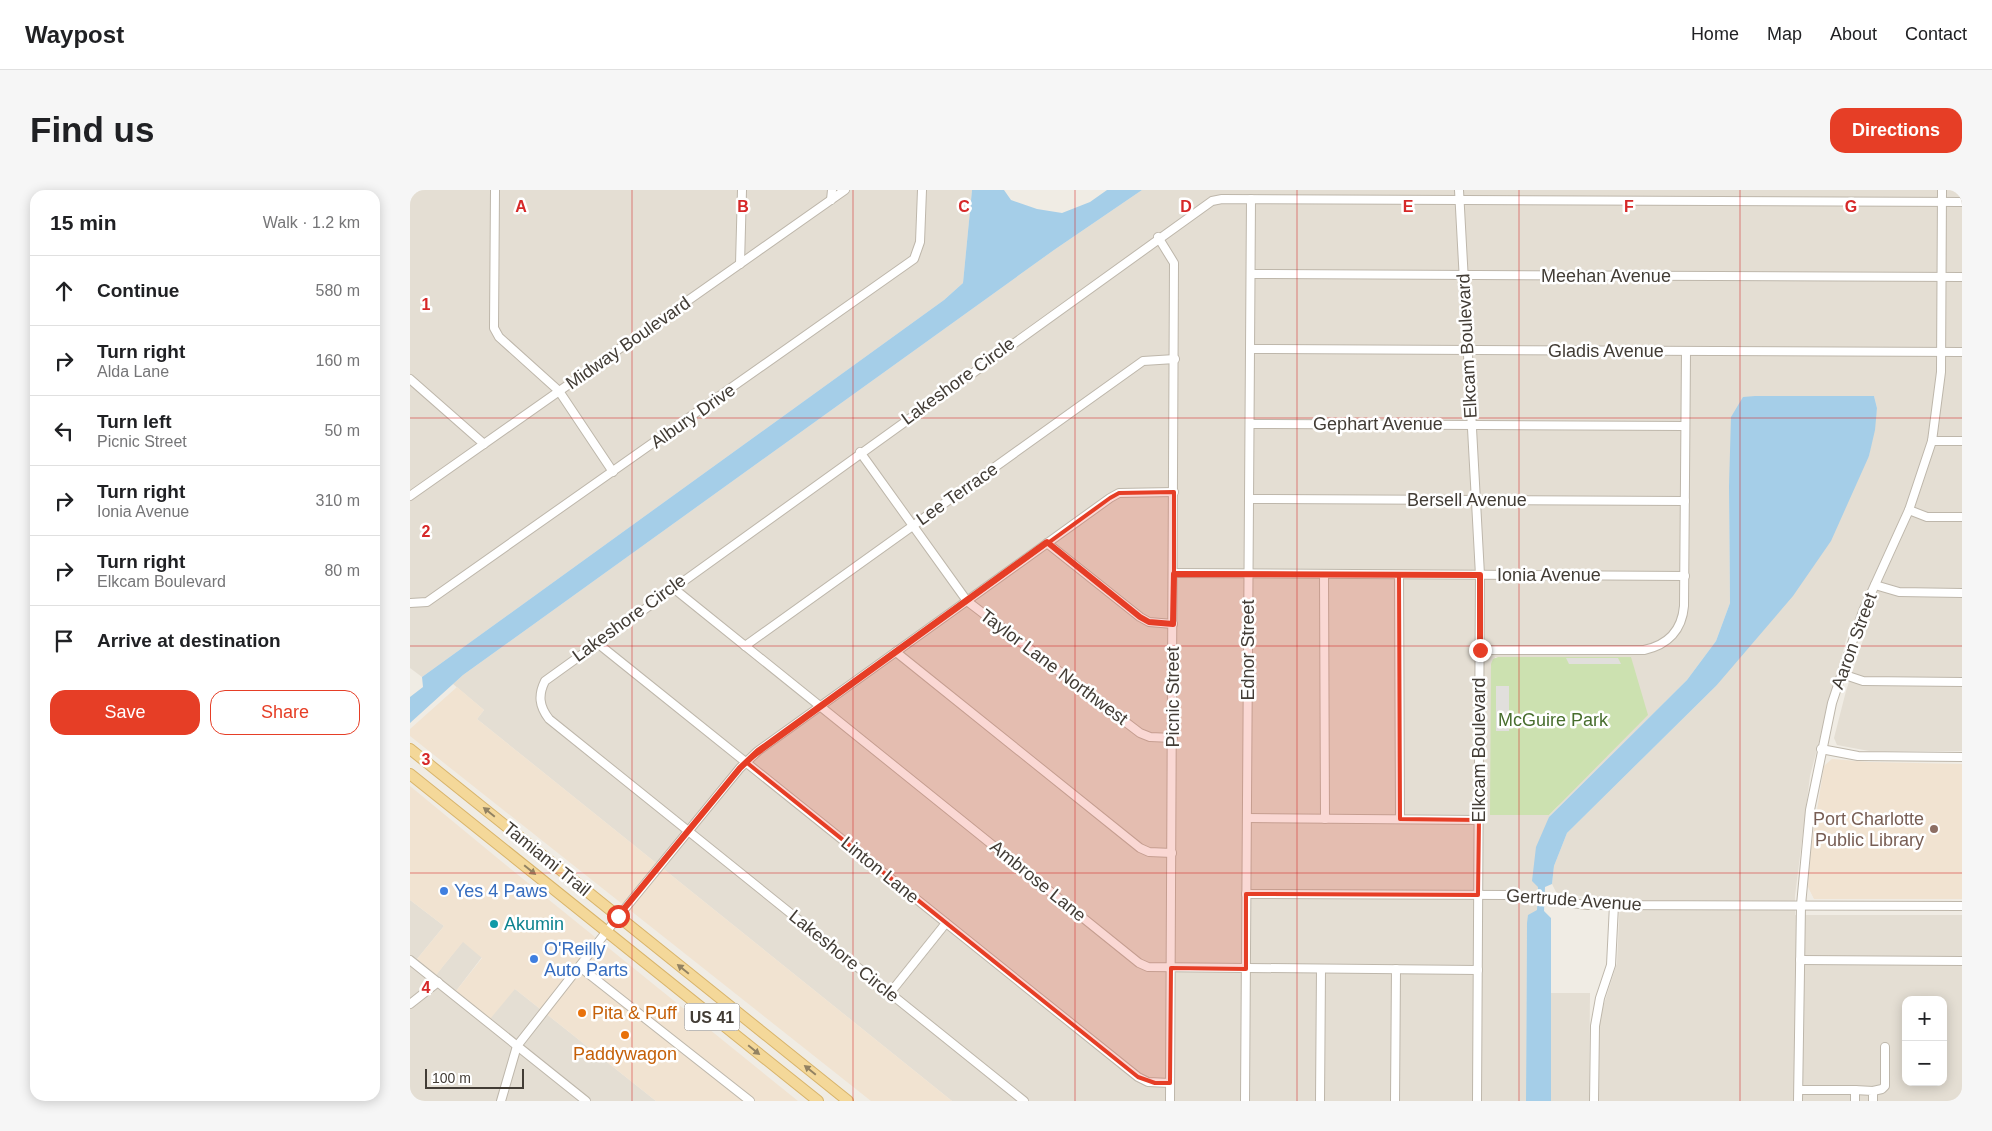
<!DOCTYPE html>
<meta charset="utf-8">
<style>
body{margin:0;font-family:Helvetica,sans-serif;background:#f6f6f6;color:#202124}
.controls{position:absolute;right:15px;bottom:15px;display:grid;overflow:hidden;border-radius:10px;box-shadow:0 2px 12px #0003}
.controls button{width:45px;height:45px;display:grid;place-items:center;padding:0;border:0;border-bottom:1px solid #e0e0e0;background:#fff;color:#202124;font:25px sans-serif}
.scale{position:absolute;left:15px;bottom:12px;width:99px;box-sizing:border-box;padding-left:5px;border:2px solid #423c35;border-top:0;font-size:14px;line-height:18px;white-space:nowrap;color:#423c35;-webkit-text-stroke:4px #fff;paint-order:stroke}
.stop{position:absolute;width:15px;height:15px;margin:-11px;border:4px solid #e63e26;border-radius:50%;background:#fff}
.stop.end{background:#e63e26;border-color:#fff;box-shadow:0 1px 5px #0008}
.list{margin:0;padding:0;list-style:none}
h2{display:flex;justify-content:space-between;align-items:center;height:65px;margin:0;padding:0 20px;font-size:21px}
h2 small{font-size:16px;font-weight:400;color:#757577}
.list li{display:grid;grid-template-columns:32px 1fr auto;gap:15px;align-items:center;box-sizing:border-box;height:70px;padding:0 20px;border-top:1px solid #e0e0e0}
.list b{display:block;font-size:19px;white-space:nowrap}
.list p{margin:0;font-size:16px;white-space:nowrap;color:#757577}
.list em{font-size:16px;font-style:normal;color:#757577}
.actions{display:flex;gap:10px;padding:15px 20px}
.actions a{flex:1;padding:11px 0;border:1px solid #e63e26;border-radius:15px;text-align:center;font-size:18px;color:#e63e26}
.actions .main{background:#e63e26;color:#fff}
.icon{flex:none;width:28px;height:28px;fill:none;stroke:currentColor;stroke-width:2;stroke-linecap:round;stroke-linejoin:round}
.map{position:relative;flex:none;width:1552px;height:911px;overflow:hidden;border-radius:15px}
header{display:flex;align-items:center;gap:30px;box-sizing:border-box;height:70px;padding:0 25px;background:#fff;border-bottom:1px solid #e0e0e0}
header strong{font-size:24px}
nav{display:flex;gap:28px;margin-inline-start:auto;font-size:18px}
.intro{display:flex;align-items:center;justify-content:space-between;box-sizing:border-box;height:120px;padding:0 30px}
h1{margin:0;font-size:35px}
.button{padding:12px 22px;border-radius:15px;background:#e63e26;color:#fff;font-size:18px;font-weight:700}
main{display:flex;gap:30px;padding:0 30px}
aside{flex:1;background:#fff;border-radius:15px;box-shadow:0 2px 12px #0003}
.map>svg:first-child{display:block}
</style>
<header>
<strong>Waypost</strong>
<nav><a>Home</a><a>Map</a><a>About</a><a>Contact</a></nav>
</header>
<div class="intro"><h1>Find us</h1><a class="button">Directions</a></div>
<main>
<aside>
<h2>15 min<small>Walk · 1.2 km</small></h2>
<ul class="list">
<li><svg class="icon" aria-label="ahead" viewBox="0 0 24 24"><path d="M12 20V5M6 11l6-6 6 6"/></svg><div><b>Continue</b></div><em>580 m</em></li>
<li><svg class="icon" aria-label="right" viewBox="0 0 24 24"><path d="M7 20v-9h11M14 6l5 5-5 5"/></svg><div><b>Turn right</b><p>Alda Lane</p></div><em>160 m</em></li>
<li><svg class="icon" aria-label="left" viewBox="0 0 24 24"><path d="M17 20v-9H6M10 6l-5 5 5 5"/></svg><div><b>Turn left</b><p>Picnic Street</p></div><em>50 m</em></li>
<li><svg class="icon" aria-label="right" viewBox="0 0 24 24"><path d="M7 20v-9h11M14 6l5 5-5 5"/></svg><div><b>Turn right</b><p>Ionia Avenue</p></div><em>310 m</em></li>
<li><svg class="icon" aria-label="right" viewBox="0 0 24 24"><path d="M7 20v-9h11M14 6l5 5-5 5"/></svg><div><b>Turn right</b><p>Elkcam Boulevard</p></div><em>80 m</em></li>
<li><svg class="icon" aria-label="arrive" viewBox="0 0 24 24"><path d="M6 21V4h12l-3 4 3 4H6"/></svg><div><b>Arrive at destination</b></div></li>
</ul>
<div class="actions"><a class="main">Save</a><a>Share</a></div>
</aside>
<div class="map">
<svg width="1552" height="911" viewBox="0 0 1552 911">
<rect width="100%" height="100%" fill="#f0ece4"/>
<g fill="#e4ded3" fill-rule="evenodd">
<path d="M0 0H562L553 93 534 110 12 487 0 478Z"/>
<path d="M732 0H1552V561H1459L1427 555 1424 548 1436 501 1457 438 1441 431 1400 586 1385 706V725H1552V911H1189V838L1193 817 1207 773 1210 709 1147 704 1142 694 1144 676 1157 643 1306 496 1459 266 1467 218 1464 206 1333 207 1319 296 1320 413 1306 451 1277 490 1139 627 1128 697 1127 721 1117 733 1116 911H542L67 529 74 520 43 494 53 485 644 60ZM1085 467H1221L1148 616 1139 625ZM1496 810H1533V892H1496Z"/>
<path d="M0 710 34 736 7 769 26 785 53 751 72 767 46 801 105 799 246 911H0Z"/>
<path d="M1141 803H1180L1179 911H1141Z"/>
</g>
<g fill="#f1e3d1">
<path d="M47 497 74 520 67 529 542 911H461L0 546V539Z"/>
<path d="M1422 569 1459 572 1552 574V709H1404L1398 697 1399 670 1414 576Z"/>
<path d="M0 596 91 671 388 911H246L105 799 80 829 46 801 72 768 53 752 26 785 7 769 34 736 0 710Z"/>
</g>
<path fill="#cce1b0" d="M1088 467H1221L1238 525 1139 625H1080L1081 474 1083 469Z"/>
<g fill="#e1dfdc">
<path d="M1156 468H1208L1211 474H1159Z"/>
<rect x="1086" y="496" width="13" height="45"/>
</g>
<g fill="#a5cee8">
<path d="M562 0H594L601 10 627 19 652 23 680 12 697 0H732L644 60 53 485 0 533V507L13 497 12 487 534 110 553 93Z"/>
<path d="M1345 206H1464L1467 218 1465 240 1459 266 1421 351 1383 406 1306 496 1157 643 1144 676 1142 694 1135 697 1134 721 1141 728V911H1116L1117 733 1118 725 1127 720 1128 697 1122 691 1126 657 1139 627 1277 490 1306 451 1320 413 1319 296 1321 227 1333 207Z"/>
</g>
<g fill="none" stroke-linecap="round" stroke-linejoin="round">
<defs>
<g id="minor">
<path d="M85 0 84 138 89 147 149 201 203 282"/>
<path d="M1049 0 1070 385 1067 911"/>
<path d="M421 10 422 0"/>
<path d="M748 47 764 73 760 911"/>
<path d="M330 74 332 0"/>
<path d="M841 84 1552 87"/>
<path d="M840 159 1552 162"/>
<path d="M0 189 74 254"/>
<path d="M840 234 1275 236"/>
<path d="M1522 251H1552"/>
<path d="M450 262 557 411 730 543 740 547 763 548"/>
<path d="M0 306 435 0"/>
<path d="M839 309 1275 311"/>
<path d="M1499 320 1517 327H1552"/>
<path d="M637 353 730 427 739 432 763 434"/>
<path d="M764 383 1275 386"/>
<path d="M914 384 915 629"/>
<path d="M989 385 990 629"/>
<path d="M1465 395 1489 402 1552 403"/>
<path d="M262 397 729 773 738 777 1068 780"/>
<path d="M0 413 17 412 504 69 510 52 512 0"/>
<path d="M186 452 728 887 738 892 760 893"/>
<path d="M335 456 733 171 765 169"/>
<path d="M1070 460H1234C1258 455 1272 440 1274 416L1276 161"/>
<path d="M486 462 730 658 739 662 762 663"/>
<path d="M1432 484 1453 491 1552 492"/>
<path d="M1411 559 1448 566 1552 567"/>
<path d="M837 628 1069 630"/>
<path d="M836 704 1096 705 1178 715 1552 716"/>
<path d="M0 770 176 911"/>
<path d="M1390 770 1552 771"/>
<path d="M170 777 340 911"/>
<path d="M480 803 536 733"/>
<path d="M0 814 28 792"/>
<path d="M1389 900H1445V911"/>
<path d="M1445 900 1463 901V911"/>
<path d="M1463 901 1472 899 1475 896V857"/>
<path d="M91 911 107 856 208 727 330 578 348 561 700 308 709 303 764 302"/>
<path d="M614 911 139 529C129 516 128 505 135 491L802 11 812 9 1552 12"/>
<path d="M835 911 841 9"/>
<path d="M910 911 911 779"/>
<path d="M985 911 986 779"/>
<path d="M1184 911 1185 836 1190 808 1201 775 1204 715"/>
<path d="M1388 911 1391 715 1400 620 1422 513 1440 459 1453 421 1499 320 1522 251 1531 182 1532 0"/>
</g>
<g id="major">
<path d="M0 559 438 911"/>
<path d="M0 584 408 911"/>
</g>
</defs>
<use href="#minor" stroke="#beb7ab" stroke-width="10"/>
<use href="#major" stroke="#d8b46b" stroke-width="12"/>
<use href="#minor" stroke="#fff" stroke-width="8"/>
<use href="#major" stroke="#f4d899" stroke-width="10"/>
</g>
<defs><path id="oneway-solid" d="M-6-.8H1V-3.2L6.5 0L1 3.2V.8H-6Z" transform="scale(1.25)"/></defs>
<g fill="#928262">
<use href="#oneway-solid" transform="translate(79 622) rotate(-141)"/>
<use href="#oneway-solid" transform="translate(120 680) rotate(39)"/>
<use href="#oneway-solid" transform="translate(273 779) rotate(-141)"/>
<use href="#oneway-solid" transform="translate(344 860) rotate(39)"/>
<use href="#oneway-solid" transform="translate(400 880) rotate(-141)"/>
</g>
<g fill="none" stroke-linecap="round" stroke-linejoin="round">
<path stroke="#e63e26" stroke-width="6" d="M208 726 330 578 348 561 637 352 730 427 739 432 763 434 764 384 1070 385V460"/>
</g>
<path fill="#e63e26" fill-opacity="0.2" stroke="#e63e26" stroke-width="4" stroke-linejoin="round" d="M764 302V383L989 385 990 629 1069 630 1068 705 836 704V779L761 778 760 893H745L728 887 336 572 700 308 709 303Z"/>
<path fill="none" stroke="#d62828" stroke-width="1" stroke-opacity="0.55" d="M222 0V911M443 0V911M665 0V911M887 0V911M1109 0V911M1330 0V911M0 228H1552M0 456H1552M0 683H1552"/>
<circle fill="#8d6e63" stroke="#fff" stroke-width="2" cx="1524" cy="639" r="5"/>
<g fill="#3f7fe0" stroke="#fff" stroke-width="2">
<circle cx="34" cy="701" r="5"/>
<circle cx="124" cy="769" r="5"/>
</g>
<circle fill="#0f9aa8" stroke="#fff" stroke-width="2" cx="84" cy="734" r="5"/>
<g fill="#e8710a" stroke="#fff" stroke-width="2">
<circle cx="172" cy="823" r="5"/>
<circle cx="215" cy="845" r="5"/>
</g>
<g text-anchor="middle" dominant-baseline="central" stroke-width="5" stroke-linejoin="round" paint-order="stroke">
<rect fill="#fff" stroke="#7b7672" stroke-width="1" x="274.5" y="813.5" width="55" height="27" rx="4"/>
<g font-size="16" font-weight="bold" fill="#423c35">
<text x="302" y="827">US 41</text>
</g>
<g font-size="18" fill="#423c35" stroke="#fff">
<text x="1196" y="86">Meehan Avenue</text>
<text transform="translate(218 153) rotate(-35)">Midway Boulevard</text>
<text transform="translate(1057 156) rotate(-93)">Elkcam Boulevard</text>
<text x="1196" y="161">Gladis Avenue</text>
<text transform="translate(548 191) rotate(-36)">Lakeshore Circle</text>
<text transform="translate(283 226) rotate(-35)">Albury Drive</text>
<text x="968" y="234">Gephart Avenue</text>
<text transform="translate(547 304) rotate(-35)">Lee Terrace</text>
<text x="1057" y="310">Bersell Avenue</text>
<text x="1139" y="385">Ionia Avenue</text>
<text transform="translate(219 428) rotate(-36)">Lakeshore Circle</text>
<text transform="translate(1444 451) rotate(-70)">Aaron Street</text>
<text transform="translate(838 460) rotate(-90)">Ednor Street</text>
<text transform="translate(644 477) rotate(37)">Taylor Lane Northwest</text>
<text transform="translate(763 507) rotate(-90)">Picnic Street</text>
<text transform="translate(1069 560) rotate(-90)">Elkcam Boulevard</text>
<text transform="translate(137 669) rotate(39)">Tamiami Trail</text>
<text transform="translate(470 680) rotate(39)">Linton Lane</text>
<text transform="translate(628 691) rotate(39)">Ambrose Lane</text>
<text transform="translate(1164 710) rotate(4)">Gertrude Avenue</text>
<text transform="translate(434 766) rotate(39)">Lakeshore Circle</text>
</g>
<g font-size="18" fill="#486e2e" stroke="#fff">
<text x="1143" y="530">McGuire Park</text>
</g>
<g font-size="18" fill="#785e54" stroke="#fff" text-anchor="end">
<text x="1514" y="629">Port Charlotte<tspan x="1514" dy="21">Public Library</tspan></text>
</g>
<g font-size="18" fill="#366cbe" stroke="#fff" text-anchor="start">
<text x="44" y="701">Yes 4 Paws</text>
<text x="134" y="759">O'Reilly<tspan x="134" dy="21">Auto Parts</tspan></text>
</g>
<g font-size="18" fill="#0d838f" stroke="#fff" text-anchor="start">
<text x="94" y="734">Akumin</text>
</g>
<g font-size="18" fill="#c56008" stroke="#fff" text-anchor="start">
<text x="182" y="823">Pita &amp; Puff</text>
<text x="215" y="864" text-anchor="middle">Paddywagon</text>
</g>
</g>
<g font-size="16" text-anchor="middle" font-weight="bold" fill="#d62828" stroke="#fff" stroke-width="5" stroke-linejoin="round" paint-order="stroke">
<text x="111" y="22">A</text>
<text x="333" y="22">B</text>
<text x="554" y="22">C</text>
<text x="776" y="22">D</text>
<text x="998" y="22">E</text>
<text x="1219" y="22">F</text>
<text x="1441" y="22">G</text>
<text x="16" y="120">1</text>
<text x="16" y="347">2</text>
<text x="16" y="575">3</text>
<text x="16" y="803">4</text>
</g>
</svg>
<div class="controls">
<button>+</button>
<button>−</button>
</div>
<div class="scale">100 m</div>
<div class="stop" style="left:208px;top:726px"></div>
<div class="stop end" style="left:1070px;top:460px"></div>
</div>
</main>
